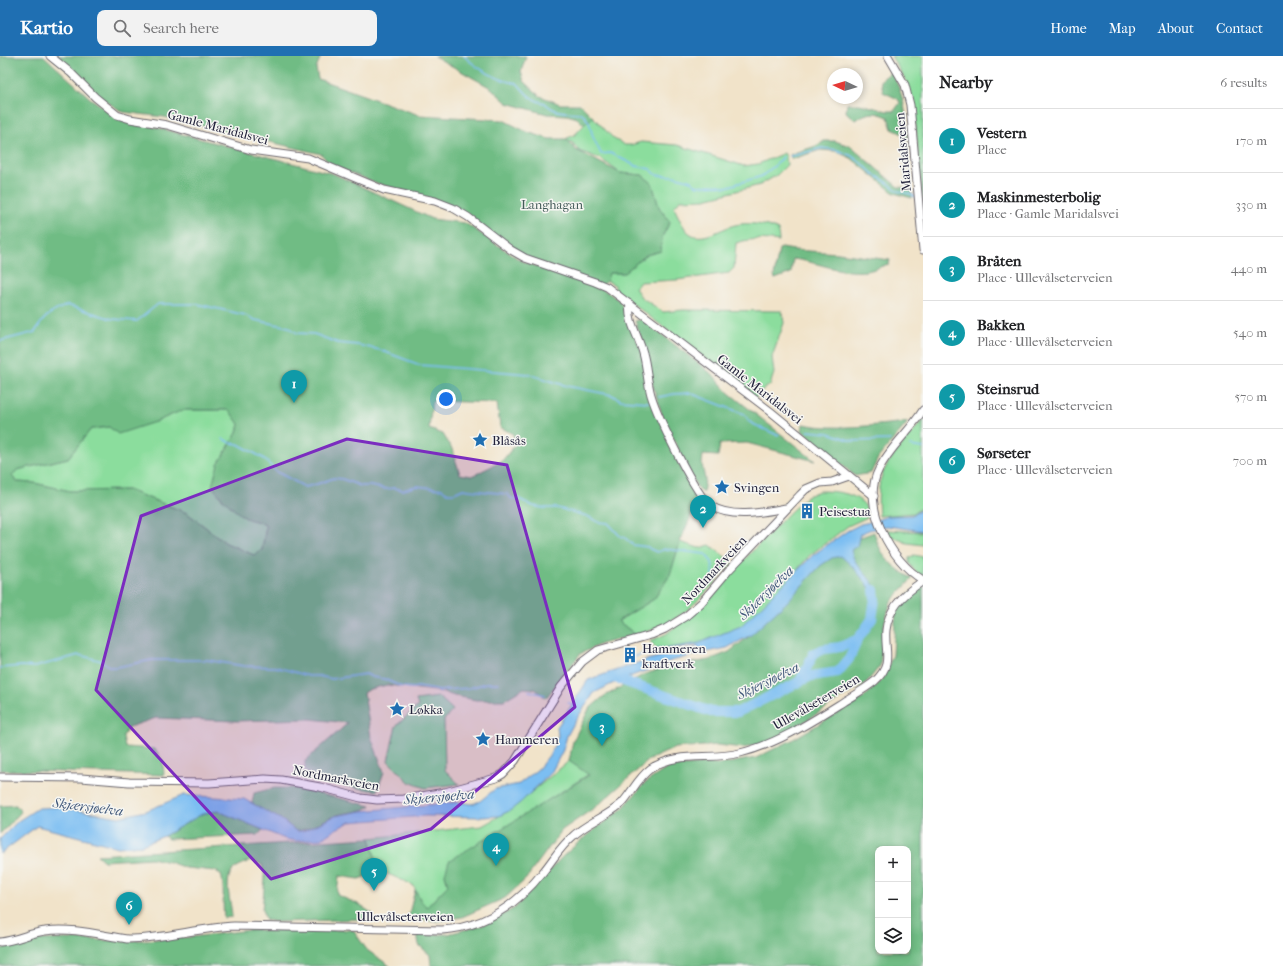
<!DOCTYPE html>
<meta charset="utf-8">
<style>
body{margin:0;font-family:"IM FELL French Canon",serif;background:#f2f2f2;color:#202124}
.controls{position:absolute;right:12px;bottom:12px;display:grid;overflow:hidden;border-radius:8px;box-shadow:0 2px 6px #0003}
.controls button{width:36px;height:36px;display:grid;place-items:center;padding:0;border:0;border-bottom:1px solid #e0e0e0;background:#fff;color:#202124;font:20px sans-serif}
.compass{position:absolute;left:827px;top:12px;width:36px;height:36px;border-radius:50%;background:#fff;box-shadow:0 2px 6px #0003;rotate:274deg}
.you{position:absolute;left:446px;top:343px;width:14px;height:14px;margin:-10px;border:3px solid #fff;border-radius:50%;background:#1a73e8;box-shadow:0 0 0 6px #1a73e833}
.badge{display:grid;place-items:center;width:26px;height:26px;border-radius:50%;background:#1f6fb2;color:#fff;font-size:13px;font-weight:700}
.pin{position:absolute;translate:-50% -33px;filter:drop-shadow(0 1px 2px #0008)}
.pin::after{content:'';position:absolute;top:21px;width:14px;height:12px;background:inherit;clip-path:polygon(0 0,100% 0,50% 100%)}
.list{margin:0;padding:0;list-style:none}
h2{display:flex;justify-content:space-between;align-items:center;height:52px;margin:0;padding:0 16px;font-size:17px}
h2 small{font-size:13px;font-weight:400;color:#757577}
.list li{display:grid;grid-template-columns:26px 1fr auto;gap:12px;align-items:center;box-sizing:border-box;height:64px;padding:0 16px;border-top:1px solid #e0e0e0}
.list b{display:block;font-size:15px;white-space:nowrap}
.list p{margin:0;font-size:13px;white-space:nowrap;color:#757577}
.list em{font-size:13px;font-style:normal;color:#757577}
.icon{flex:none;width:22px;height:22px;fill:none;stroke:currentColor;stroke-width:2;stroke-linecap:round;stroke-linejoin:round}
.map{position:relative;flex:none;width:923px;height:910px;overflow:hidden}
header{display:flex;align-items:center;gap:24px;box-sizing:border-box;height:56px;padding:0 20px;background:#1f6fb2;color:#fff}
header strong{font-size:19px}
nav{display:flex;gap:22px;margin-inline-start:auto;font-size:14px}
.search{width:280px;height:36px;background:#f2f2f2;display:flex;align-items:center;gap:10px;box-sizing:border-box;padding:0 14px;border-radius:8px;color:#757577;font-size:15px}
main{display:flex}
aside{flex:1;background:#fff}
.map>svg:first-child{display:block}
</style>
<header>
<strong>Kartio</strong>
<div class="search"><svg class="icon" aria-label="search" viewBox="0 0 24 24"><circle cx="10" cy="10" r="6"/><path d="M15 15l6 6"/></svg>Search here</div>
<nav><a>Home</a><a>Map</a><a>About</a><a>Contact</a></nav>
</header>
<main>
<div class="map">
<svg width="923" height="910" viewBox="0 0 923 910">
<rect width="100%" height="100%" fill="#f6f6f2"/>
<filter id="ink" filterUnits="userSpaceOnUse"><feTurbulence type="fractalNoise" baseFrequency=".025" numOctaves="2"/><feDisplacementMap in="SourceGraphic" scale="8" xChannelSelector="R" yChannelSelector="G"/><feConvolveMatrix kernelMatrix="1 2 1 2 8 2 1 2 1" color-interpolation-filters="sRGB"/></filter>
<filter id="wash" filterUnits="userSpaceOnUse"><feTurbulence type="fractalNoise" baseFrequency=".012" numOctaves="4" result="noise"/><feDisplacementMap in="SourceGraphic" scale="16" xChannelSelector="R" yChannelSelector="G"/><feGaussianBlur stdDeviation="0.9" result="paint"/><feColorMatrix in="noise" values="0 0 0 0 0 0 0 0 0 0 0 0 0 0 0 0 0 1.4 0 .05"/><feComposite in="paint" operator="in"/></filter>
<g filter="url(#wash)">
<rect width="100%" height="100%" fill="#f1e3c9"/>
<g fill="#8bdd9d" stroke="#56806c">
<path d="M891 0H923V152L914 52 906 25Z"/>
<path d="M593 61 614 83 625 89H631L641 86 677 89 744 110 758 108 784 97 786 100 787 109 777 119 760 129 705 143 680 144 674 151C677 158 683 171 688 176 701 188 721 172 735 169 748 166 767 168 778 174L779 185C764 183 751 182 736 187L734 212 729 217 677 224 640 226 635 232 641 241 663 256 683 254 782 255 784 267 772 301 774 317 770 329 762 334 756 342 615 234V229L607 225 608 217H624L646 199 661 195 662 181 670 166 659 152 652 127 642 119 620 117 601 103 579 95 573 87 568 84 567 82C576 80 577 76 583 70 585 66 590 64 593 61Z"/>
<path d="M183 354H229L239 368 237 377 218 408 220 441 246 462 260 466 266 470 262 494 254 499 226 487 187 457 128 434 70 435 34 427 17 426 11 420 17 414 68 402 91 373 155 366Z"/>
<path d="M923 362V451L914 457 879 460C876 421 882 413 906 384 912 377 919 370 923 362Z"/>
<path d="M819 435C833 435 851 436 862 446 866 449 868 456 870 460L848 470 810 499 757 560 727 579 693 590 657 594 650 585 666 578 693 557 788 458 807 440Z"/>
<path d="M887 474 923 476V489L907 487 891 480Z"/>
<path d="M680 486 699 492 710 489 733 507C714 526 697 550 673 564 662 571 649 575 636 579L618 565 654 543 670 519Z"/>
<path d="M914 499 923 501V520L914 514 909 507V502Z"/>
<path d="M439 641 453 654 444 664 445 714 459 728 425 732 409 726 388 705 396 670 418 650 416 644Z"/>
<path d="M569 705 589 718 539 750 445 818 448 829 427 851 421 845 413 829 379 814 370 782 482 770 510 754Z"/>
</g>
<g fill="#70bc84" stroke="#496f60" fill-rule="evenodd">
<path d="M0 0H44L91 43 120 62 334 118 432 163 465 167 520 204 553 217 600 231 620 245 642 296 648 331 681 412 702 452 694 453 680 486 670 519 654 543 618 565 636 579 601 588 580 598 546 642 535 633 524 632 504 644H476L454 640 442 636 387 629 370 633 364 637 371 681 384 716 377 735C351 732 328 727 305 716V705L348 667 310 663 236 665 156 662 129 671 123 680 125 691 155 693 163 705 164 719 0 714ZM432 345 497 347 500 371 513 378 515 389 502 405 472 420 460 418 452 393 443 378 429 373ZM183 354H229L239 368 237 377 218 408 212 430C219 440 236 457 246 462 254 466 259 464 266 470L262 494 254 499 226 487 187 457 128 434 70 435 34 427 17 426 12 420 17 414 68 402 91 373 109 371 118 378 155 366Z"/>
<path d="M50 0H321L316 12 318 23 419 59 503 64 527 76 549 83H567L576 94 620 117 642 119 652 127 659 151 670 166 662 181 661 195 646 199 624 217H609L607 225 601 230 525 201 444 147 379 128 331 109 321 98 164 61 123 56 99 41Z"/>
<path d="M434 0H526L521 16 524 25 540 40 560 48H580L593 61 588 66 583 68 577 62 567 59 547 58 507 47 491 32Z"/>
<path d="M891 16C905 40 906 58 908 85L901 77 892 73 888 61C875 55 867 56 855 64L846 56 847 48H860L887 55H894L900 47 898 43 883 36 881 24Z"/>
<path d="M824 85H835L850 90 898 131 912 132V142L894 137 851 102 835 95 820 94 792 103 790 99C801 93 815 93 824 85Z"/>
<path d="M782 192 794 194 838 197 890 204 889 208C883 209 877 213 871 214 845 220 819 206 793 203L791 217 775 223 774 220 779 193Z"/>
<path d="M642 263 713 319 729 337 815 405 747 387 720 388 718 400 703 399 702 408 705 424 703 437 697 431 664 364 653 331 646 297 635 265Z"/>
<path d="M908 366 878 402 871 417 855 420 802 375 803 368C834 375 876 369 908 366Z"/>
<path d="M874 476C882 503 890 508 912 523L891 545 884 569 880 610 867 626 774 685 743 692 718 689 675 692 649 704 597 750 562 774 526 823 505 842 462 861 438 865 408 862 415 834 421 845 427 851 448 829 445 818 449 805 589 719 569 705 573 685 589 653 603 641 645 618 668 611 709 604 729 596 751 579 821 509 856 483Z"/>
<path d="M923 531V910H431L430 899 419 889 417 878 428 879 448 878 483 869 515 852 562 801 587 779 622 753 645 727 669 711 704 708H723L756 702 790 685 863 642 873 633 884 620 893 599 896 550 910 537ZM878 793H908V895H878Z"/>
<path d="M274 732H297L371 750C357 758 348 755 334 760 321 765 310 774 296 775L282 764 252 748 254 737Z"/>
<path d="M16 749 21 756 0 778V750Z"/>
<path d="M218 755 263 774 258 779 168 783 164 780 202 758Z"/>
<path d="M370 782 379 814 377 816 359 823 339 820 337 839 358 848 373 858 365 863 277 866 266 864 262 854 265 822 262 809 251 804C246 807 239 809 234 813 222 823 232 848 232 861L224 862C222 846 225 834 221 818L215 815 186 812 169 806 151 802 104 805 97 799Z"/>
<path d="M249 874H353L367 894 390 910H0V893L33 884 67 883 126 885 192 881Z"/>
</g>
<path fill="#7cbef2" stroke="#4f7096" d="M923 453V475L887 470 869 474 860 478 857 490 851 494C853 509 871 520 877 535 878 538 878 543 878 547H873L871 533 853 511 841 500 832 502 820 510 786 547 751 579 727 592 702 597 660 608 656 611 618 625 594 637 574 667 567 680 563 694 551 717 521 746 511 754 499 760 482 761 426 760 350 766 336 773 321 783 296 785 285 783 218 755 202 758 164 780 142 789 118 791 37 770 0 798V783L18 765 38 752 59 751 119 761 146 755 184 739 244 743 282 764 296 775H303L335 760 362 755 458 746 472 748 480 745 495 733 519 728 538 713 551 697 558 680 557 671 588 624 646 604 698 592V590H694L655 595 657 592H669L699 587 741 570 813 499 847 475 861 468 870 466 889 460 912 459Z"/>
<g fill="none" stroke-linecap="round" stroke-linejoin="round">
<g stroke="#7cbef2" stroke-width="1.5">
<path d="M464 0C476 12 500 26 517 27 527 38 530 44 545 47 555 58 568 56 582 57L589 66 593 81 601 98 610 97 636 110 650 113 657 119 673 120 685 123 691 125 697 130 718 129 726 131 762 120 779 106 783 101"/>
<path d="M790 100 796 99 822 92 837 94 852 100 865 110 872 117 888 127 898 135 910 138 916 141"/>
<path d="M0 285 35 276C45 259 50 257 67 249L112 263 137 265 158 248H197L245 259 255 264 289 271 297 277 314 278 338 287 358 289 380 294 420 309 529 318 567 330 612 339 621 344 649 346"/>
<path d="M659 341 674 338 690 337 744 358 751 367 777 379 779 378"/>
<path d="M808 375 829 377 852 385 890 384"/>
<path d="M223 383 231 387 238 388 247 393 263 402 277 416 305 431 317 428 334 422 342 423 361 430H370L386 433 394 432 403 434 416 430 442 433 448 437H454L463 433 470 434 507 438 512 443 517 442 533 450 543 452H557L587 460 598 466 608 467 620 480 625 482 633 489 648 491 650 493 657 496 665 493 705 498 712 506 714 524"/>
<path d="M910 390 923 392"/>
<path d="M624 604 656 594"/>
<path d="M0 612 21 610 35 611 79 599 102 605 110 611H117L152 604H207L244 610 276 611 309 620H319L332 623 366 618 372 621 384 623 402 631 413 632 418 631 440 635 446 634 469 632 487 627H499"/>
<path d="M529 635 545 639"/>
<path d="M568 647 574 648"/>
</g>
<g stroke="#7cbef2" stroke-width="10">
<path d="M612 621 711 656H738L811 620 838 616 849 603 858 583 872 563 875 542 874 534"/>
<path d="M800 625 814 597 824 593 840 591 858 583"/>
</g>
</g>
</g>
<g filter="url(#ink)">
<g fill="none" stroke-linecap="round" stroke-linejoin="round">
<defs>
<g id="minor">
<path d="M50 0 71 17 95 41 117 59 130 63 167 69 251 94 308 102 384 134 435 145 453 152 468 161 511 194 525 202 595 226 607 231 770 355 874 440"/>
<path d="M888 0 905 29 910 49 923 194"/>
<path d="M630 248C627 265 639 281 643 297 647 311 647 325 651 339 657 359 696 441 711 450 732 463 764 456 786 452"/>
<path d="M923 354C910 375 890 391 879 413 860 449 891 506 923 524"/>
<path d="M0 721 81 722 129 726 209 727 265 723 281 724 320 731 361 742 377 744 404 743 445 736 496 722 503 718 515 705 561 631 582 606 598 594 651 579 665 573 686 560 701 547 728 515 800 439 806 433 820 427 832 426 849 420"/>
<path d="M0 886C16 885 29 877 45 875 72 871 100 879 127 883 163 883 198 872 234 870L442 874C485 871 517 849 543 816 553 804 560 791 572 781 586 767 607 761 622 747 632 736 638 722 650 713 678 694 710 705 740 697 777 688 811 666 843 646 854 639 865 633 875 625 894 608 884 595 886 574 888 553 906 536 923 525"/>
</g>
</defs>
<use href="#minor" stroke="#6a666d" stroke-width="9"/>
<use href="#minor" stroke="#fff" stroke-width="7"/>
</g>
</g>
<path fill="#7b2cbf" fill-opacity="0.2" stroke="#7b2cbf" stroke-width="3" stroke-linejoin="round" d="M347 383 507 409 575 651 431 773 271 823 96 634 141 460Z"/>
<defs>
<symbol id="sight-bare" viewBox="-9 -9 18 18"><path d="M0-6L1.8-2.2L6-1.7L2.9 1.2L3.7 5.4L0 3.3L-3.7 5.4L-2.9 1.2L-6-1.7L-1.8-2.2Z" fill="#1f6fb2" stroke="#f6f6f2" stroke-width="2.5" paint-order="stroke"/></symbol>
<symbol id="building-bare" viewBox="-9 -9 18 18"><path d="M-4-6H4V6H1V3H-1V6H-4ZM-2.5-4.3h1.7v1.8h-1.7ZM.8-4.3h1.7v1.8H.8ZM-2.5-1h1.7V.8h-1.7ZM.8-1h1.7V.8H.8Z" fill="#1f6fb2" stroke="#f6f6f2" stroke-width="2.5" paint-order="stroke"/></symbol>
</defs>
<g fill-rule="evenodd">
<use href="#sight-bare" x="469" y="373" width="22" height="22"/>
<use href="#sight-bare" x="711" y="420" width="22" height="22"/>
<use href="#building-bare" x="796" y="444" width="22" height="22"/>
<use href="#building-bare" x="619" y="588" width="22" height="22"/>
<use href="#sight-bare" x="386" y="642" width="22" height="22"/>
<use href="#sight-bare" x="472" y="672" width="22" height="22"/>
</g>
<g text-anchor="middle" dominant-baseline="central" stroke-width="3" stroke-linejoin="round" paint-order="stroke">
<g font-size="13" fill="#22223b" stroke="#f6f6f2">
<text transform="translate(218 71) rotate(15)">Gamle Maridalsvei</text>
<text transform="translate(903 96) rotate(-95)">Maridalsveien</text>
<text transform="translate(760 333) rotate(38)">Gamle Maridalsvei</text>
<text transform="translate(714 514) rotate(-47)">Nordmarkveien</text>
<text transform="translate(816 646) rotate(-30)">Ullevålseterveien</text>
<text transform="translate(336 722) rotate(11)">Nordmarkveien</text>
<text x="405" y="860">Ullevålseterveien</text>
</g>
<g font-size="13" fill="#425a58" stroke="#f6f6f2">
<text x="552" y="148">Langhagan</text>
</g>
<g font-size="13" fill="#22223b" stroke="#f6f6f2" text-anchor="start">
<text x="492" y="384">Blåsås</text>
<text x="734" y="431">Svingen</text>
<text x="819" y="455">Peisestua</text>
<text x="642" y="592">Hammeren<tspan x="642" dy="15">kraftverk</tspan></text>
<text x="409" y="653">Løkka</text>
<text x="495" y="683">Hammeren</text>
</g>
<g font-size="14" font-style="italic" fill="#42597b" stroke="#f6f6f2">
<text transform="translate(766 537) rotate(-44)">Skjærsjøelva</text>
<text transform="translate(768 625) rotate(-26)">Skjersjøelva</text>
<text transform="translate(439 741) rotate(-5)">Skjærsjøelva</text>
<text transform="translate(88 751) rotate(7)">Skjærsjøelva</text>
</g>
</g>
</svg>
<div class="controls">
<button>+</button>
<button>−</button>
<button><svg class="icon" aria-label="layers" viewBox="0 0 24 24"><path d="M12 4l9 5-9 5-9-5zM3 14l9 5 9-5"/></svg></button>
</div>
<svg class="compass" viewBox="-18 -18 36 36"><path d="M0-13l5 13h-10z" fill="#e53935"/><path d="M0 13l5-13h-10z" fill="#757577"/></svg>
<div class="you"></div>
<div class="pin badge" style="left:294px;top:347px;background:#0f9aa8">1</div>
<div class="pin badge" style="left:703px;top:472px;background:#0f9aa8">2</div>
<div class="pin badge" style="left:602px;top:690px;background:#0f9aa8">3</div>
<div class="pin badge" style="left:496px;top:810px;background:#0f9aa8">4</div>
<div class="pin badge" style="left:374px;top:835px;background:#0f9aa8">5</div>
<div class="pin badge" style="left:129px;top:869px;background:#0f9aa8">6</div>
</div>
<aside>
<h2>Nearby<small>6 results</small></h2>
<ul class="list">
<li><span class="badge" style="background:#0f9aa8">1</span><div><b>Vestern</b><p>Place</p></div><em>170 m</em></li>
<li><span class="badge" style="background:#0f9aa8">2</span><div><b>Maskinmesterbolig</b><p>Place · Gamle Maridalsvei</p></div><em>330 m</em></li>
<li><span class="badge" style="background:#0f9aa8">3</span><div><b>Bråten</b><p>Place · Ullevålseterveien</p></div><em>440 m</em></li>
<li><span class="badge" style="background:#0f9aa8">4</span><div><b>Bakken</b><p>Place · Ullevålseterveien</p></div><em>540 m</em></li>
<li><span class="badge" style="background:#0f9aa8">5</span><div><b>Steinsrud</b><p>Place · Ullevålseterveien</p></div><em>570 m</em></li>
<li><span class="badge" style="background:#0f9aa8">6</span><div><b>Sørseter</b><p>Place · Ullevålseterveien</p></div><em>700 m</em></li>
</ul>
</aside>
</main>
